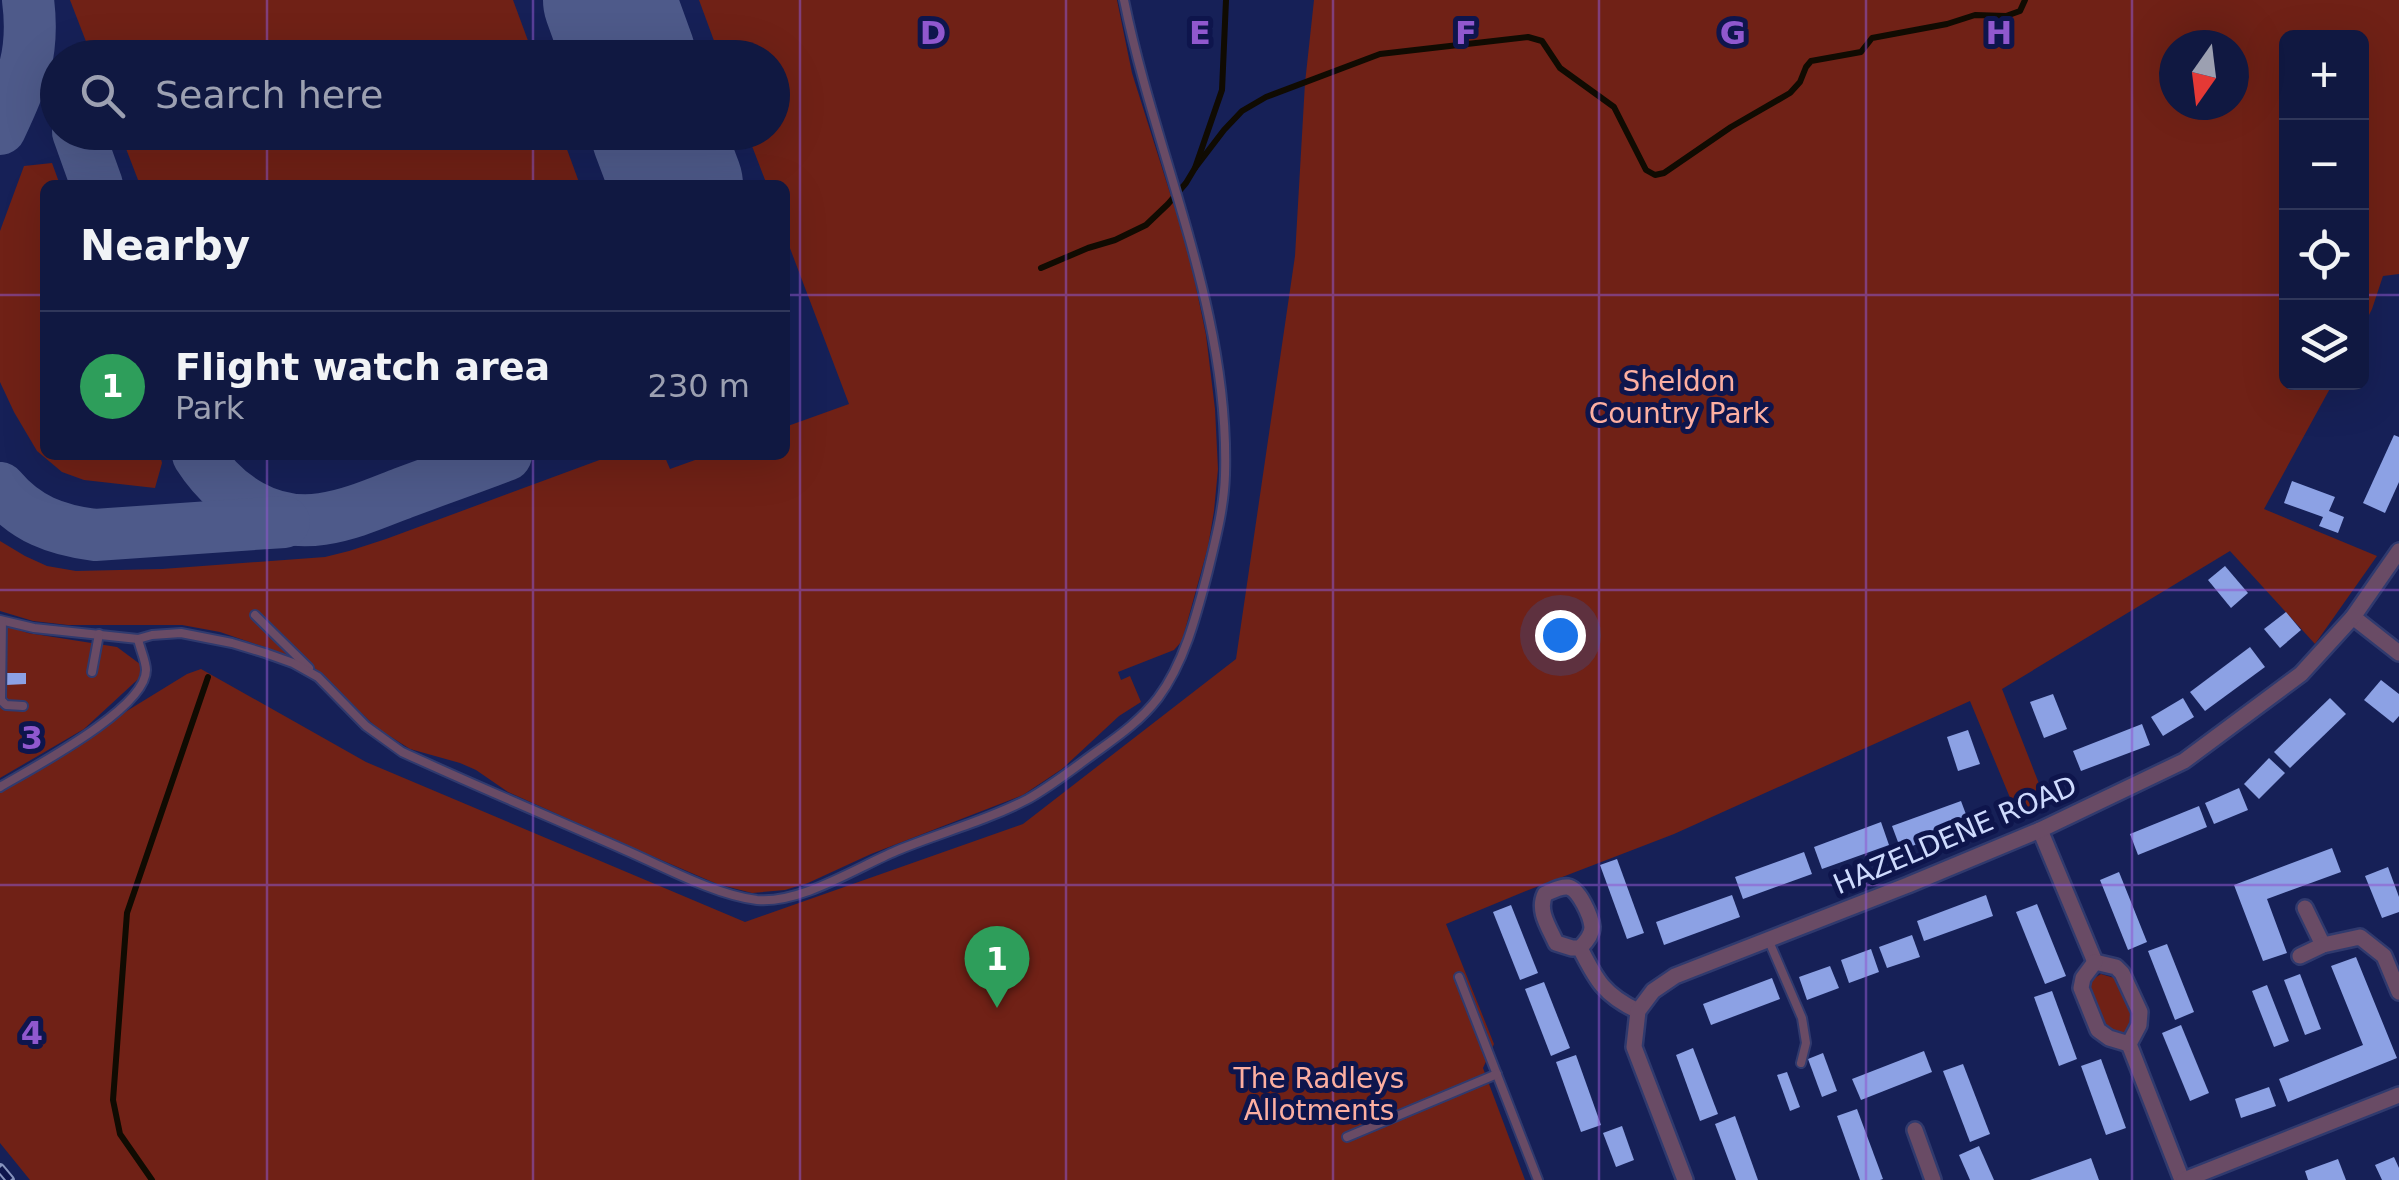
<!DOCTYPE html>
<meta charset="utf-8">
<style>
body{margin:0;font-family:"DejaVu Sans",sans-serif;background:#1e254c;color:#f1f3f6}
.controls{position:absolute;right:30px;top:30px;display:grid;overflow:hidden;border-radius:15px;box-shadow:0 10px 40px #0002}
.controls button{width:90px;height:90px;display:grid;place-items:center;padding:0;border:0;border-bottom:2px solid #30375a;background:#101841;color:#f1f3f6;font:50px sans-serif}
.compass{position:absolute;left:2159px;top:30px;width:90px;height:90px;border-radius:50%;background:#101841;box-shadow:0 10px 40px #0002;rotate:194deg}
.you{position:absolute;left:1560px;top:635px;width:35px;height:35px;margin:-25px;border:8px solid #fff;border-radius:50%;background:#1a73e8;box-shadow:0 0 0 15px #1a73e833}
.badge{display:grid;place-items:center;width:65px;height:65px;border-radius:50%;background:#dab333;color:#fff;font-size:32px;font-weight:700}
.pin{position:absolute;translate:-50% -82px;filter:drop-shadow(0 2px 5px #0008)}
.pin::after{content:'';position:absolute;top:52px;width:35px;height:30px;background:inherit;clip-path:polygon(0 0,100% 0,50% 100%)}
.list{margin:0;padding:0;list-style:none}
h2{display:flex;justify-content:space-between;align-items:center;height:130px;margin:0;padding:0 40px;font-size:42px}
h2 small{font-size:32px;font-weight:400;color:#9ca0b1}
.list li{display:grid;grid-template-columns:65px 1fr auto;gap:30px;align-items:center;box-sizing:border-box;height:150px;padding:0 40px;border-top:2px solid #30375a}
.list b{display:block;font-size:38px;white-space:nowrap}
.list p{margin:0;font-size:32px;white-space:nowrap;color:#9ca0b1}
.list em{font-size:32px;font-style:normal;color:#9ca0b1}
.icon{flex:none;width:55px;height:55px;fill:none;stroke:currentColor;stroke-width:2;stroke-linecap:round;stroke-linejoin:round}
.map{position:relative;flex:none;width:2399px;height:1180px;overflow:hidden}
.search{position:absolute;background:#101841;box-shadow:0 10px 40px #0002;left:40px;top:40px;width:750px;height:110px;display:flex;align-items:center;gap:25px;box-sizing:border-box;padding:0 35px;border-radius:55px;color:#9ca0b1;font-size:38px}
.panel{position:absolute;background:#101841;box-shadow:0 10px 40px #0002;left:40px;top:180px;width:750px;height:280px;border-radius:15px}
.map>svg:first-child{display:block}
</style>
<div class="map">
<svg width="2399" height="1180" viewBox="0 0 2399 1180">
<rect width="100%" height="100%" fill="#162057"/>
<g fill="#702116" fill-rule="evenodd">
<path d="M70 0H513L534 57H92Z"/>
<path d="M699 0H1117L1132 73 1189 253 1206 335 1215 409 1218 469 1214 511 1208 547 1182 641 1174 650 1118 672 1121 680 1130 676 1141 702 1119 716 1062 769 1023 795 871 854 808 883 785 890 752 893 717 884 631 847 508 792 476 770 460 763 410 749 377 728 308 662 220 632 182 625H68L33 621 0 611V541L25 556 47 566 76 571 162 569 325 557 349 551 386 539 613 455H664L670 469 709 455H785V427L849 404 785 235V185H767L747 133 772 132V58L720 57Z"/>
<path d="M1314 0H2399V274L2383 276 2372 309 2362 329V38H2286V382L2333 383 2264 509 2377 556 2315 644 2230 551 2002 689 2047 804 2018 817 1970 701 1674 834 1521 893 1446 924 1494 1044 1483 1068 1525 1180H30L0 1143V789L187 674 201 669 366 762 745 922 1023 824 1236 659 1295 256 1305 83ZM2174 45H2234V105H2174Z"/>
<path d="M120 133H561L580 185H140Z"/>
<path d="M52 163 60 185H45V455H160L162 463 155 488 84 480 62 472 37 451 14 412 0 382V231L24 166Z"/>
<path d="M0 624 28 633 117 647 148 670 84 729 0 778Z"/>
<path d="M2101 974 2121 980 2133 1021C2129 1039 2112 1032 2101 1026L2089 988 2090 981Z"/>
</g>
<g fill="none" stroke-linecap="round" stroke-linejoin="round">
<g stroke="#100b02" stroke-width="6">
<path d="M1195 168 1224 130 1242 111 1266 97 1380 54 1528 37 1542 41 1560 68 1614 107 1646 170 1655 175 1664 173 1731 127 1790 93 1800 82 1806 67 1811 61 1861 52 1872 38 1947 24 1975 15 2006 16 2020 11 2025 0"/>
<path d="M1041 268 1088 248 1115 240 1146 225 1168 204 1186 183 1195 168 1222 90 1226 0"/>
<path d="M152 1180 120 1134 113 1100 127 913 208 677"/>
</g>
<g stroke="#4e5a8a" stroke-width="52">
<path d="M0 129C22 83 35 53 28 0"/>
<path d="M78 132 97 185"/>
<path d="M198 455C225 497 270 527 322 519 350 515 377 503 403 493 438 480 472 468 506 455"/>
<path d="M0 488C26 519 56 530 95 535L284 522"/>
</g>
<g stroke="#4e5a8a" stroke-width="132">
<path d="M609 0 630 58"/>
<path d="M657 132 677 185"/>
</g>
</g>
<g fill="#8ca1e4">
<path d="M2394 435 2399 437V482L2385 513 2363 503Z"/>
<path d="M2292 481 2335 497 2329 511 2344 517 2338 533 2319 526 2323 517 2284 503Z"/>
<path d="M2225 566 2248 593 2231 608 2208 580Z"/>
<path d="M2286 612 2301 630 2280 648 2264 629Z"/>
<path d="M2250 647 2265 667 2205 711 2190 692Z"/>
<path d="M6 673H26V684L6 685Z"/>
<path d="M2381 680 2399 694V716L2393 723 2364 700Z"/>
<path d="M2053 694 2067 729 2044 738 2030 702Z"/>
<path d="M2183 698 2194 717 2163 736 2151 717Z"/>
<path d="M2330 698 2346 714 2290 768 2274 752Z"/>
<path d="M2142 724 2150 745 2081 771 2073 751Z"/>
<path d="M1968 730 1980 764 1958 771 1947 737Z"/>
<path d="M2269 758 2285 773 2259 799 2244 784Z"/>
<path d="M2239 788 2248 810 2214 824 2205 803Z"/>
<path d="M1961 801 1970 825 1901 850 1892 826Z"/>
<path d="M2199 806 2207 827 2138 855 2130 834Z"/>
<path d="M1881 822 1889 845 1822 869 1814 847Z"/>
<path d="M2332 848 2341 872 2267 899 2287 953 2263 961 2234 885Z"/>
<path d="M1804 852 1812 874 1743 899 1735 877Z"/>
<path d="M1617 859 1644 933 1627 939 1600 865Z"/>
<path d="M2388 867 2399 897V912L2382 918 2365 876Z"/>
<path d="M2119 872 2147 942 2128 950 2100 880Z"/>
<path d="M1732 895 1740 917 1664 945 1656 922Z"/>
<path d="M1986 895 1993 916 1924 941 1917 921Z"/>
<path d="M2037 904 2066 976 2045 984 2016 912Z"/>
<path d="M1511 905 1538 973 1520 980 1493 912Z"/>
<path d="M1912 935 1920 957 1887 968 1879 947Z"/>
<path d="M2167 944 2194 1012 2175 1020 2148 951Z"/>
<path d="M1871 949 1879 972 1849 983 1841 960Z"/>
<path d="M2356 957 2397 1058 2288 1102 2279 1079 2363 1045 2331 966Z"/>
<path d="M1830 966 1839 988 1807 1000 1799 977Z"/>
<path d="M2300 974 2321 1029 2305 1035 2284 980Z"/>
<path d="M1772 978 1780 999 1711 1025 1703 1004Z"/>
<path d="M1544 982 1570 1048 1551 1056 1525 989Z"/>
<path d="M2267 985 2289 1041 2274 1047 2252 991Z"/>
<path d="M2052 991 2077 1059 2059 1066 2034 997Z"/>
<path d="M2181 1025 2209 1093 2190 1101 2162 1033Z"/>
<path d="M1693 1048 1718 1114 1700 1121 1676 1055Z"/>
<path d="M1924 1051 1932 1072 1861 1100 1852 1079Z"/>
<path d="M1823 1053 1837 1091 1822 1097 1808 1059Z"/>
<path d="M1576 1055 1601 1125 1581 1132 1556 1062Z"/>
<path d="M2101 1059 2126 1128 2106 1135 2081 1066Z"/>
<path d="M1963 1064 1990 1134 1970 1142 1943 1071Z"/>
<path d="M1787 1072 1800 1107 1790 1111 1777 1075Z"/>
<path d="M2269 1087 2276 1106 2241 1118 2235 1099Z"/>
<path d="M1857 1109 1883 1179 1880 1180H1860L1837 1116Z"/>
<path d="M1735 1116 1758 1180H1736L1715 1124Z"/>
<path d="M1622 1126 1634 1160 1616 1167 1603 1133Z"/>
<path d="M1979 1146 1994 1180H1970L1959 1155Z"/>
<path d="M2394 1157 2399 1168V1180H2382L2375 1165Z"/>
<path d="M2091 1158 2099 1180H2030Z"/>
<path d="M2338 1159 2346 1180H2308L2305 1171Z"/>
</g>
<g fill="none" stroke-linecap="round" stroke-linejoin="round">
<defs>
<g id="service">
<path d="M255 615 309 668"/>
<path d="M0 620 34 628 138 639 152 635 181 633 232 643 265 653 293 663 318 677 366 726 402 752C476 786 550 817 625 850 664 867 715 895 757 900 800 904 856 868 896 851 939 833 986 821 1028 799 1053 785 1075 767 1099 750 1120 735 1142 719 1158 698 1184 663 1196 617 1207 575 1215 542 1224 509 1225 475 1230 310 1156 158 1124 0"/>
<path d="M2 621 1 700 6 705 23 706"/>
<path d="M92 672 99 634"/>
<path d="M0 787C32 768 146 709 146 670 146 661 140 649 138 639"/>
<path d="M1768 939 1802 1018 1806 1043 1801 1063"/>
<path d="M1459 977 1538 1180"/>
<path d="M1347 1137 1497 1074"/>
</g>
<g id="minor">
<path d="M2353 617 2399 653"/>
<path d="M2040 830 2095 962 2116 967 2122 973 2140 1012 2139 1025 2129 1044 2182 1180"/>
<path d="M2305 908 2323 945"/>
<path d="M1580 948C1585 943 1592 935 1592 927 1591 916 1579 889 1568 887 1560 886 1552 891 1545 894 1537 911 1549 927 1556 943L1572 948H1580C1596 980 1604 995 1638 1011"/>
<path d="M2300 956 2323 945 2360 937 2384 956 2399 992"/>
<path d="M2095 962 2083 978 2081 988 2098 1030 2109 1038 2129 1044"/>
<path d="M1915 1130 1933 1180"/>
<path d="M1685 1180 1634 1047 1638 1011 1653 991 1675 976 1908 885 2040 830 2184 761 2301 674 2353 617 2399 551"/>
<path d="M2184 1180 2399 1095"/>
</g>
</defs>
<use href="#service" stroke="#303a6e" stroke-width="12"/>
<use href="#minor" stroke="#303a6e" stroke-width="20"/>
<use href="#service" stroke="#694b65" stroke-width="8"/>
<use href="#minor" stroke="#694b65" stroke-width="15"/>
<defs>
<path id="rail" d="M0 1168 10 1180"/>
</defs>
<use href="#rail" stroke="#8793bd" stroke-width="10"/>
<use href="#rail" stroke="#0e154c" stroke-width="6" stroke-dasharray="19" stroke-linecap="butt"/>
</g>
<path fill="none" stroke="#9058ce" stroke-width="2.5" stroke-opacity="0.55" d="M267 0V58M533 0V58M800 0V1180M1066 0V1180M1333 0V1180M1599 0V1180M1866 0V1180M2132 0V1180M267 132V185M533 132V185M0 295H45M785 295H2286M2362 295H2399M267 455V1180M533 455V1180M0 590H2399M0 885H2399"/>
<g text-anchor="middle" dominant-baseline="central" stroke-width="10" stroke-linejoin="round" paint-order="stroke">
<g font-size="28" fill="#fdafa1" stroke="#0e154c">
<text x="1679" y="381">Sheldon<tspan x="1679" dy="32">Country Park</tspan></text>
<text x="1319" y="1078">The Radleys<tspan x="1319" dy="32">Allotments</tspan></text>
</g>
<g font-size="28" fill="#cedafd" stroke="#0e154c">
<text transform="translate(1955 835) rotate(-23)">HAZELDENE ROAD</text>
</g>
</g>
<g font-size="32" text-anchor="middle" font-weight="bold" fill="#9058ce" stroke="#0e154c" stroke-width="10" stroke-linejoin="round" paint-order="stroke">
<text x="933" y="44">D</text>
<text x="1200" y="44">E</text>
<text x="1466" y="44">F</text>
<text x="1733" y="44">G</text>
<text x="1999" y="44">H</text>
<text x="32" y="749">3</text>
<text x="32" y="1044">4</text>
</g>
</svg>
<div class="controls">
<button>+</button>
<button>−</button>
<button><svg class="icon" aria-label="locate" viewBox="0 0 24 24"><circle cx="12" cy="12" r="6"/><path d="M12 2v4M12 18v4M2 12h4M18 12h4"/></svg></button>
<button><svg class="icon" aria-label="layers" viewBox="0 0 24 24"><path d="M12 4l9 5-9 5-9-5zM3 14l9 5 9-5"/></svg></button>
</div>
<svg class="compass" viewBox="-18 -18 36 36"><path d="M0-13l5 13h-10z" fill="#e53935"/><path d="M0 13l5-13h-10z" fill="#9ca0b1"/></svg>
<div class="you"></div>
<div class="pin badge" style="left:997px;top:1008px;background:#2e9e5b">1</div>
<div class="search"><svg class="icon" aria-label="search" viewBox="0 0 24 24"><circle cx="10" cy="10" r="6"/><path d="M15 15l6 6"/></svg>Search here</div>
<section class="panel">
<h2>Nearby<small></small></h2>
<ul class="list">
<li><span class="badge" style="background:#2e9e5b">1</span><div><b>Flight watch area</b><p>Park</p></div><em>230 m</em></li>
</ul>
</section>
</div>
